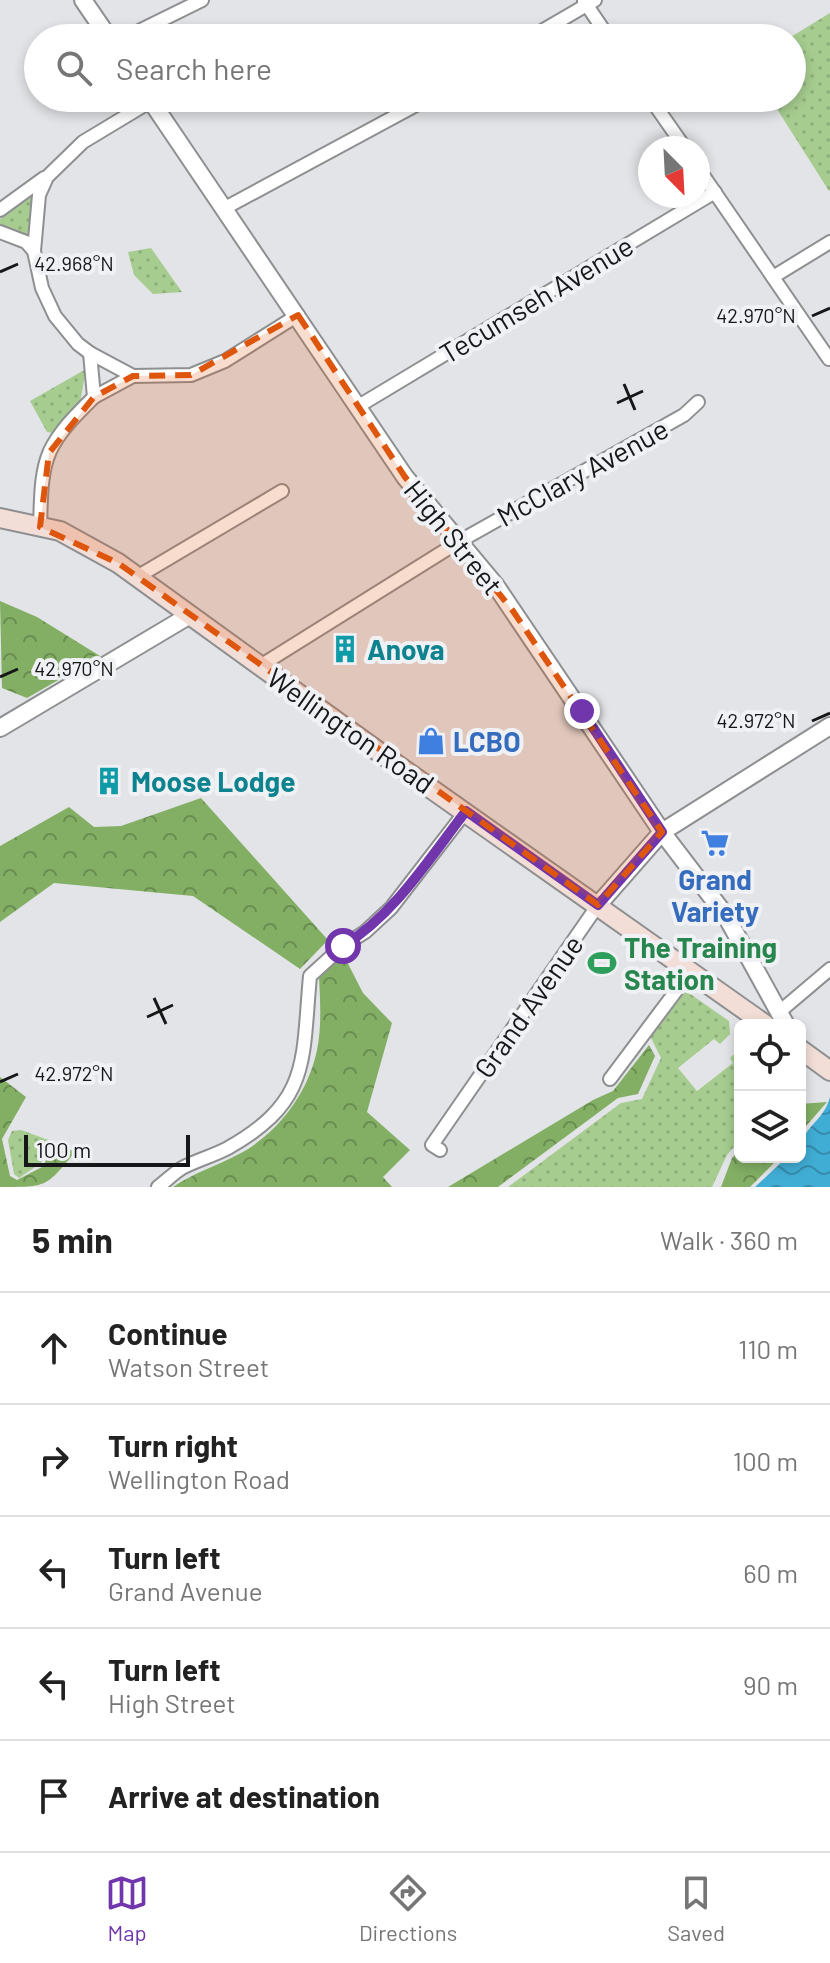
<!DOCTYPE html>
<meta charset="utf-8">
<style>
body{margin:0;font-family:Barlow,sans-serif;background:#f6f6f6;color:#222}
.controls{position:absolute;right:24px;bottom:24px;display:grid;overflow:hidden;border-radius:12px;box-shadow:0 4px 12px #0003}
.controls button{width:72px;height:72px;display:grid;place-items:center;padding:0;border:0;border-bottom:2px solid #e0e0e0;background:#fff;color:#222;font:40px sans-serif}
.compass{position:absolute;left:638px;top:136px;width:72px;height:72px;border-radius:50%;background:#fff;box-shadow:0 4px 12px #0003;rotate:156deg}
.scale{position:absolute;left:24px;bottom:20px;width:166px;box-sizing:border-box;padding-left:8px;border:4px solid #161718;border-top:0;font-size:22px;line-height:28px;white-space:nowrap;color:#161718;-webkit-text-stroke:6px #f0f1f4;paint-order:stroke}
.stop{position:absolute;width:24px;height:24px;margin:-18px;border:6px solid #7136ac;border-radius:50%;background:#fff}
.stop.end{background:#7136ac;border-color:#fff;box-shadow:0 2px 8px #0008}
.list{margin:0;padding:0;list-style:none}
h2{display:flex;justify-content:space-between;align-items:center;height:104px;margin:0;padding:0 32px;font-size:34px}
h2 small{font-size:26px;font-weight:400;color:#767676}
.list li{display:grid;grid-template-columns:52px 1fr auto;gap:24px;align-items:center;box-sizing:border-box;height:112px;padding:0 32px;border-top:2px solid #e0e0e0}
.list b{display:block;font-size:30px;white-space:nowrap}
.list p{margin:0;font-size:26px;white-space:nowrap;color:#767676}
.list em{font-size:26px;font-style:normal;color:#767676}
.icon{flex:none;width:44px;height:44px;fill:none;stroke:currentColor;stroke-width:2;stroke-linecap:round;stroke-linejoin:round}
.map{position:relative;flex:none;width:830px;height:1187px;overflow:hidden}
.search{position:absolute;background:#fff;box-shadow:0 4px 12px #0003;left:24px;right:24px;top:24px;height:88px;display:flex;align-items:center;gap:20px;box-sizing:border-box;padding:0 28px;border-radius:44px;color:#767676;font-size:30px}
.sheet{height:664px;background:#fff}
nav{display:flex;justify-content:space-around;align-items:center;box-sizing:border-box;height:112px;border-top:2px solid #e0e0e0;background:#fff;font-size:22px;color:#767676}
nav a{display:grid;justify-items:center;gap:4px}
nav .on{color:#7136ac}
.map>svg:first-child{display:block}
</style>
<div class="map">
<svg width="830" height="1187" viewBox="0 0 830 1187">
<defs>
<pattern id="grass-dots" width="8" height="8" patternUnits="userSpaceOnUse" patternTransform="scale(2)"><rect width="8" height="8" fill="#a6cc8f"/><path d="M2 2h.1M6 6h.1" fill="none" stroke="#8eae7b" stroke-width="1.8" stroke-linecap="round"/></pattern>
<pattern id="forest-crowns" width="20" height="18" patternUnits="userSpaceOnUse" patternTransform="scale(2)"><rect width="20" height="18" fill="#82af64"/><path d="M2 6a3 3 0 1 1 6 0M12 15a3 3 0 1 1 6 0" fill="none" stroke="#698d51"/></pattern>
<pattern id="water-waves" width="16" height="10" patternUnits="userSpaceOnUse" patternTransform="scale(2)"><rect width="16" height="10" fill="#40add5"/><path d="M0 5q4-4 8 0t8 0" fill="none" stroke="#358cac"/></pattern>
</defs>
<rect width="100%" height="100%" fill="#e3e4e7"/>
<g fill="url(#grass-dots)">
<path d="M830 13V190L829 191 770 98H792V38H789Z"/>
<path d="M37 193 28 238 0 224V219Z"/>
<path d="M151 248 182 292 153 294 134 275 128 252Z"/>
<path d="M86 369 80 403 53 433 47 432 30 401Z"/>
<path d="M686 991 729 1021 730 1034 720 1044 714 1039 678 1068 697 1091 733 1063 730 1058 740 1048V1140L727 1155 712 1187H508L621 1103 642 1099 661 1058 650 1036Z"/>
<path d="M21 1130 54 1142 41 1163 19 1178 14 1174 8 1140 12 1131Z"/>
</g>
<g fill="url(#forest-crowns)">
<path d="M0 601 37 617 100 656 27 698 2 688Z"/>
<path d="M201 798 328 940 300 969 193 896 54 883 0 922V846L69 807 94 827 121 826Z"/>
<path d="M343 954 363 993 392 1023 367 1112 410 1150 383 1177 392 1187H173C193 1173 217 1166 239 1154 277 1134 308 1094 317 1050 322 1026 320 1000 319 976Z"/>
<path d="M649 1045 655 1056 638 1094 618 1098 498 1187H448L593 1100 613 1091Z"/>
<path d="M0 1077 26 1097 2 1139 10 1176 17 1180 42 1167 57 1144 75 1152C46 1187 48 1187 0 1187Z"/>
<path d="M827 1102 800 1133V1104Z"/>
<path d="M740 1149V1157H780L750 1187H721L732 1158Z"/>
</g>
<path fill="url(#water-waves)" d="M830 1097V1187H755L787 1157H800C800 1125 823 1124 830 1097Z"/>
<g fill="none" stroke-linecap="round" stroke-linejoin="round">
<defs>
<g id="minor">
<path d="M584 1 609 38"/>
<path d="M125 38 202 0"/>
<path d="M530 38 595 0"/>
<path d="M650 98 685 148"/>
<path d="M151 101 83 142 47 177 39 195 34 251 42 288 55 316 78 344 90 353 133 376 191 375 225 361 298 315"/>
<path d="M698 168 829 359"/>
<path d="M225 208 429 98"/>
<path d="M0 210 44 178"/>
<path d="M0 232 26 242 34 251"/>
<path d="M773 277 830 242"/>
<path d="M94 397 133 376"/>
<path d="M357 407 715 192"/>
<path d="M40 527C41 503 40 473 50 451 60 430 78 413 94 397L90 353"/>
<path d="M137 577 282 491"/>
<path d="M260 666 460 541 684 415 698 402"/>
<path d="M778 1013 830 969"/>
<path d="M610 1079 691 971"/>
<path d="M440 1150 432 1145 598 905"/>
<path d="M158 1187C166 1181 174 1173 182 1168 197 1160 213 1156 228 1148 311 1101 302 1061 310 976L343 946 365 932 391 908 466 811"/>
</g>
<g id="tertiary">
<path d="M83 0 109 38"/>
<path d="M149 98 405 477 496 586 662 832 726 916 786 1025"/>
<path d="M0 728 190 615"/>
<path d="M598 905 662 832 830 726"/>
</g>
<g id="secondary">
<path d="M0 518 60 531 118 563 379 752 766 1025"/>
<path d="M800 1049 830 1071"/>
</g>
</defs>
<use href="#minor" stroke="#8e8f91" stroke-width="16"/>
<use href="#tertiary" stroke="#8e8f91" stroke-width="20"/>
<use href="#secondary" stroke="#8e8f91" stroke-width="22"/>
<use href="#minor" stroke="#fff" stroke-width="12"/>
<use href="#tertiary" stroke="#fff" stroke-width="16"/>
<use href="#secondary" stroke="#f3ded7" stroke-width="18"/>
</g>
<g fill="none" stroke-linecap="round" stroke-linejoin="round">
<path stroke="#7136ac" stroke-width="10" d="M343 946C395 914 429 859 466 811L598 905 662 832 582 711"/>
</g>
<path fill="#de560d" fill-opacity="0.2" stroke="#de560d" stroke-width="6" stroke-dasharray="16 10" stroke-linejoin="round" d="M298 315 405 477 513 611 662 832 598 905 118 563 40 527 49 453 94 397 133 376 191 375Z"/>
<path fill="none" stroke="#161718" stroke-width="3" d="M0 272 18 264M812 316 830 308M624 384 635 410M617 403 643 391M0 677 18 669M812 721 830 713M154 998 166 1024M147 1017 173 1005M0 1082 18 1074"/>
<defs>
<symbol id="building-bare" viewBox="-9 -9 18 18"><path d="M-4-6H4V6H1V3H-1V6H-4ZM-2.5-4.3h1.7v1.8h-1.7ZM.8-4.3h1.7v1.8H.8ZM-2.5-1h1.7V.8h-1.7ZM.8-1h1.7V.8H.8Z" fill="#0f9aa8" stroke="#f0f1f4" stroke-width="2.5" paint-order="stroke"/></symbol>
<symbol id="shop-bare" viewBox="-9 -9 18 18"><path d="M-5-2.5h2.3a2.7 3.5 0 0 1 5.4 0H5L5.5 6h-11ZM-1.5-2.5h3a1.5 2.3 0 0 0-3 0Z" fill="#3f7fe0" stroke="#f0f1f4" stroke-width="2.5" paint-order="stroke"/></symbol>
<symbol id="supermarket-bare" viewBox="-9 -9 18 18"><path d="M-6-5.5h2.5l.6 2H6L4.5 2H-2.5L-4.4-4H-6ZM-1.5 3.2a1.3 1.3 0 1 0 .1 0ZM3 3.2a1.3 1.3 0 1 0 .1 0Z" fill="#3f7fe0" stroke="#f0f1f4" stroke-width="2.5" paint-order="stroke"/></symbol>
<symbol id="stadium-bare" viewBox="-9 -9 18 18"><path d="M0-5a6.5 5 0 1 0 0 10a6.5 5 0 1 0 0-10ZM-3.5-1.8h7v3.6h-7Z" fill="#2e9e5b" stroke="#f0f1f4" stroke-width="2.5" paint-order="stroke"/></symbol>
</defs>
<g fill-rule="evenodd">
<use href="#building-bare" x="325" y="629" width="40" height="40"/>
<use href="#shop-bare" x="411" y="721" width="40" height="40"/>
<use href="#building-bare" x="89" y="761" width="40" height="40"/>
<use href="#supermarket-bare" x="695" y="823" width="40" height="40"/>
<use href="#stadium-bare" x="582" y="943" width="40" height="40"/>
</g>
<g text-anchor="middle" dominant-baseline="central" stroke-width="8" stroke-linejoin="round" paint-order="stroke">
<g font-size="28" fill="#161718" stroke="#f0f1f4">
<text transform="translate(536 299) rotate(-31)">Tecumseh Avenue</text>
<text transform="translate(582 472) rotate(-29)">McClary Avenue</text>
<text transform="translate(454 537) rotate(51)">High Street</text>
<text transform="translate(351 730) rotate(35)">Wellington Road</text>
<text transform="translate(528 1006) rotate(-55)">Grand Avenue</text>
</g>
<g font-size="28" font-weight="bold" fill="#0d838f" stroke="#f0f1f4" text-anchor="start">
<text x="367" y="649">Anova</text>
<text x="131" y="781">Moose Lodge</text>
</g>
<g font-size="28" font-weight="bold" fill="#366cbe" stroke="#f0f1f4" text-anchor="start">
<text x="453" y="741">LCBO</text>
<text x="715" y="879" text-anchor="middle">Grand<tspan x="715" dy="32">Variety</tspan></text>
</g>
<g font-size="28" font-weight="bold" fill="#27864d" stroke="#f0f1f4" text-anchor="start">
<text x="624" y="947">The Training<tspan x="624" dy="32">Station</tspan></text>
</g>
</g>
<g font-size="20" text-anchor="middle" fill="#161718" stroke="#f0f1f4" stroke-width="8" stroke-linejoin="round" paint-order="stroke">
<text x="74" y="271">42.968°N</text>
<text x="756" y="323">42.970°N</text>
<text x="74" y="676">42.970°N</text>
<text x="756" y="728">42.972°N</text>
<text x="74" y="1081">42.972°N</text>
</g>
</svg>
<div class="controls">
<button><svg class="icon" aria-label="locate" viewBox="0 0 24 24"><circle cx="12" cy="12" r="6"/><path d="M12 2v4M12 18v4M2 12h4M18 12h4"/></svg></button>
<button><svg class="icon" aria-label="layers" viewBox="0 0 24 24"><path d="M12 4l9 5-9 5-9-5zM3 14l9 5 9-5"/></svg></button>
</div>
<svg class="compass" viewBox="-18 -18 36 36"><path d="M0-13l5 13h-10z" fill="#e53935"/><path d="M0 13l5-13h-10z" fill="#767676"/></svg>
<div class="scale">100 m</div>
<div class="stop" style="left:343px;top:946px"></div>
<div class="stop end" style="left:582px;top:711px"></div>
<div class="search"><svg class="icon" aria-label="search" viewBox="0 0 24 24"><circle cx="10" cy="10" r="6"/><path d="M15 15l6 6"/></svg>Search here</div>
</div>
<section class="sheet">
<h2>5 min<small>Walk · 360 m</small></h2>
<ul class="list">
<li><svg class="icon" aria-label="ahead" viewBox="0 0 24 24"><path d="M12 20V5M6 11l6-6 6 6"/></svg><div><b>Continue</b><p>Watson Street</p></div><em>110 m</em></li>
<li><svg class="icon" aria-label="right" viewBox="0 0 24 24"><path d="M7 20v-9h11M14 6l5 5-5 5"/></svg><div><b>Turn right</b><p>Wellington Road</p></div><em>100 m</em></li>
<li><svg class="icon" aria-label="left" viewBox="0 0 24 24"><path d="M17 20v-9H6M10 6l-5 5 5 5"/></svg><div><b>Turn left</b><p>Grand Avenue</p></div><em>60 m</em></li>
<li><svg class="icon" aria-label="left" viewBox="0 0 24 24"><path d="M17 20v-9H6M10 6l-5 5 5 5"/></svg><div><b>Turn left</b><p>High Street</p></div><em>90 m</em></li>
<li><svg class="icon" aria-label="arrive" viewBox="0 0 24 24"><path d="M6 21V4h12l-3 4 3 4H6"/></svg><div><b>Arrive at destination</b></div></li>
</ul>
</section>
<nav>
<a class="on"><svg class="icon" aria-label="map" viewBox="0 0 24 24"><path d="M3 6l6-2 6 2 6-2v14l-6 2-6-2-6 2zM9 4v14M15 6v14"/></svg>Map</a>
<a><svg class="icon" aria-label="directions" viewBox="0 0 24 24"><path d="M12 3l9 9-9 9-9-9zM9 14v-3h6M13 9l2 2-2 2"/></svg>Directions</a>
<a><svg class="icon" aria-label="saved" viewBox="0 0 24 24"><path d="M7 4h10v16l-5-4-5 4z"/></svg>Saved</a>
</nav>
